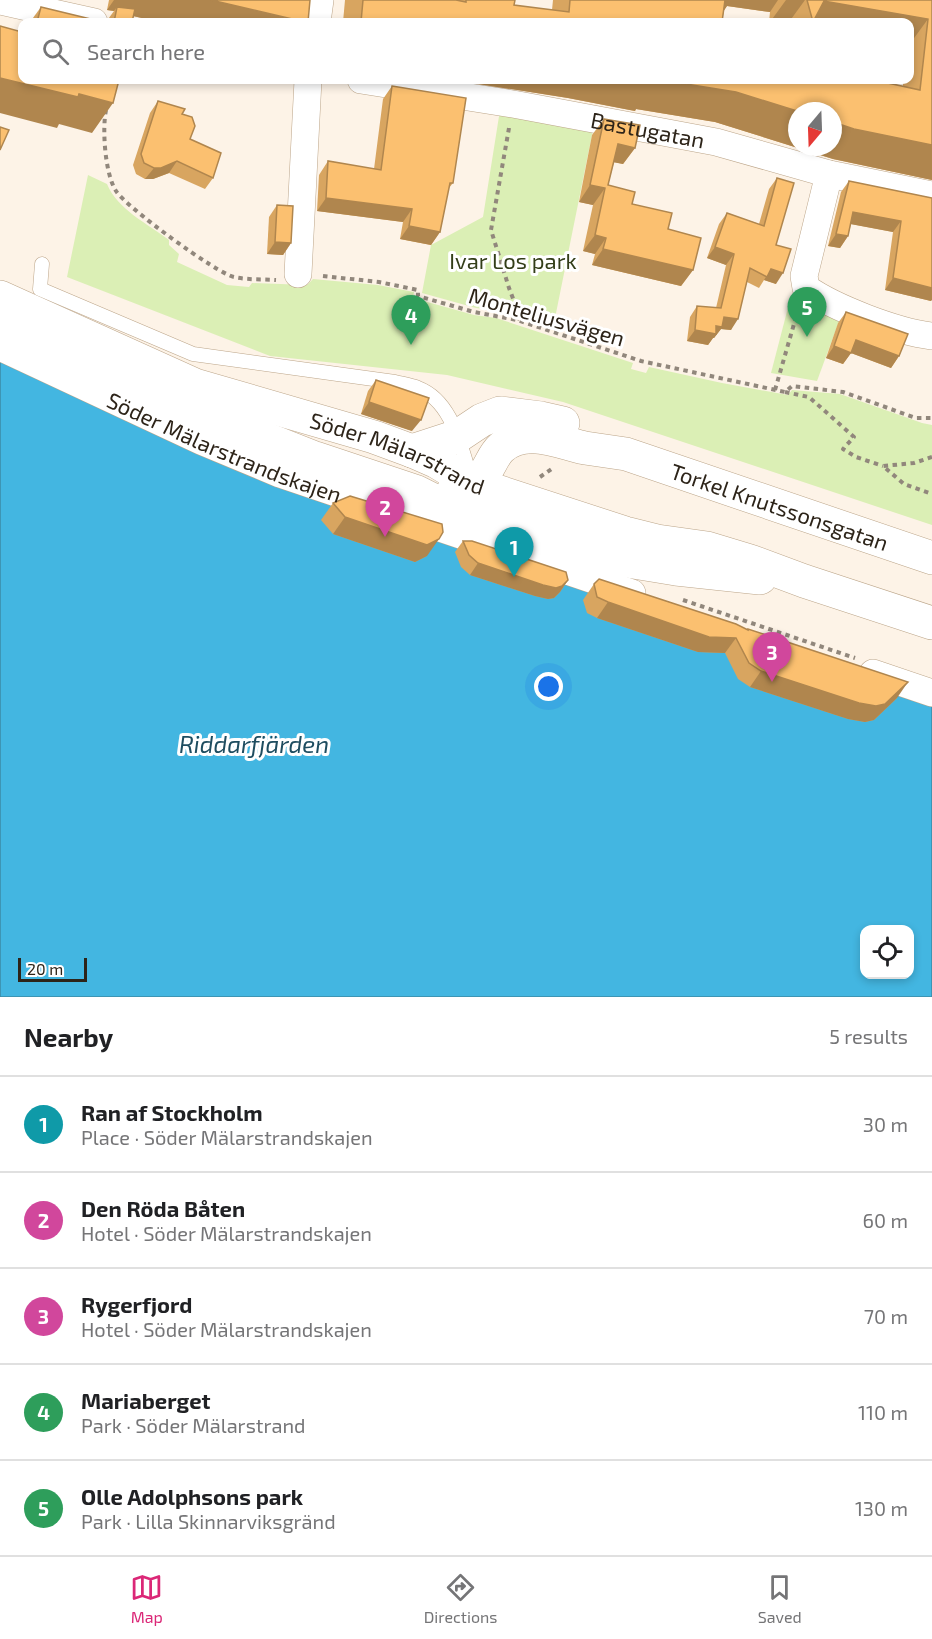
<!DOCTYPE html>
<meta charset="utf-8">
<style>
body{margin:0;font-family:"Exo 2",sans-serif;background:#f6f6f6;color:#202124}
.controls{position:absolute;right:18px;bottom:18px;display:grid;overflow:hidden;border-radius:12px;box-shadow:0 3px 9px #0003}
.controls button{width:54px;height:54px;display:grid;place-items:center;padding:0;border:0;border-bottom:2px solid #e0e0e0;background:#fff;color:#202124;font:30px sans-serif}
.compass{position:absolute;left:788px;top:102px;width:54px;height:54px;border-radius:50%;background:#fff;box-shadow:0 3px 9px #0003;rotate:199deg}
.scale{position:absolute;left:18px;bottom:15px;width:69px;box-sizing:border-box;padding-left:6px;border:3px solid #2d2419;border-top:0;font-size:16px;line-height:21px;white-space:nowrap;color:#2d2419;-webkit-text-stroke:4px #fff;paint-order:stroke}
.you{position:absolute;left:549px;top:687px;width:21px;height:21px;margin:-15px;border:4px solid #fff;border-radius:50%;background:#1a73e8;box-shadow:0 0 0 9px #1a73e833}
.badge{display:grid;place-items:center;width:39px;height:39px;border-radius:50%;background:#db2777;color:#fff;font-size:20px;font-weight:700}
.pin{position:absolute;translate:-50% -50px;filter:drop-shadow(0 2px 3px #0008)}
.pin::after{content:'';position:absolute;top:32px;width:21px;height:18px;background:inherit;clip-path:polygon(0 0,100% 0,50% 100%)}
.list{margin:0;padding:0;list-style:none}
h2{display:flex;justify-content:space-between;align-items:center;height:78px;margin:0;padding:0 24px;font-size:26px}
h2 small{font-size:20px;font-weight:400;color:#757577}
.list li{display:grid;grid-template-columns:39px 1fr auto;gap:18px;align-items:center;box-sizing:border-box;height:96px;padding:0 24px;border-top:2px solid #e0e0e0}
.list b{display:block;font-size:22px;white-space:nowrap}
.list p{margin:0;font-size:20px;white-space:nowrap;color:#757577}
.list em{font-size:20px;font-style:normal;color:#757577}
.icon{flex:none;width:33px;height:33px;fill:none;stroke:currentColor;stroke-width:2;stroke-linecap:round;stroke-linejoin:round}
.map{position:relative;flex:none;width:932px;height:997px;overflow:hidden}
.search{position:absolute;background:#fff;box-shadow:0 3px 9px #0003;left:18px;right:18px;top:18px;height:66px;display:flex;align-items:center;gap:15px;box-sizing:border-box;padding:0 21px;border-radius:12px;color:#757577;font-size:22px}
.sheet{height:558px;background:#fff}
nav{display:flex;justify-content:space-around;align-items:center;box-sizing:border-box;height:84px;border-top:2px solid #e0e0e0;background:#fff;font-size:16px;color:#757577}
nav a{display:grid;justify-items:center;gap:3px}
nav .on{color:#db2777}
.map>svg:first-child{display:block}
</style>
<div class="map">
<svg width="932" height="997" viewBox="0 0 932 997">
<rect width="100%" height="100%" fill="#fdf3e7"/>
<g fill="#dbefb5">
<path d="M500 110 594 125 554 323 519 314 476 308 422 293 431 245 483 217Z"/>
<path d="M88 175 107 184C117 209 148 224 169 240V245L179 254 177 262 227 285 249 287 252 283 307 285 313 279 378 285 414 292 413 298 474 315 496 318 633 363 631 369 646 373 649 367 722 383 788 395 792 390 840 394 922 423 932 425V525L563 402 447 375 270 356 67 277Z"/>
<path d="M791 296 841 316 817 381 771 373Z"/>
</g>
<path fill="#43b6e1" stroke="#3c8aa5" stroke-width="1.5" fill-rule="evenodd" d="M0 360 932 702V997H0ZM864 930H910V975H864Z"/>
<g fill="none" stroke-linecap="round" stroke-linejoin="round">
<defs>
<path id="lane" d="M42 264 40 289 193 354 395 382C403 384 411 385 418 388 452 401 460 445 470 475"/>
<g id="street">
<path d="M0 1 94 22"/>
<path d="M317 22 320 0"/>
<path id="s1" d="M361 80 513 104 716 142 829 174 932 195"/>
<path d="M829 174 804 276 806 288C834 308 897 332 932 336"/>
<path d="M298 274 308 80"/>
<path id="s2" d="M0 347 201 441 280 474 632 593"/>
<path d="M873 673 932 693"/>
</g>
<g id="secondary">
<path id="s3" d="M0 297 195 385 374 437 412 451 437 462 472 483 625 533 657 541 707 548 750 561 804 581 932 623"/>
<path d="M0 323 183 406 315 458 417 492 441 504 477 516 609 558 676 569 760 578"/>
<path d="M412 451 458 436 482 420 500 413 541 418 563 423"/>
<path id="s4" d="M454 489C463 486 473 484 480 478 489 471 492 456 501 448 525 426 558 442 585 448 598 450 612 452 626 454L932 558"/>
</g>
</defs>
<use href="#lane" stroke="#bca589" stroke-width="15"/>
<use href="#street" stroke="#bca589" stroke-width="28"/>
<use href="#secondary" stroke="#bca589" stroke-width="34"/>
<g stroke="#91877c" stroke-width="4" stroke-dasharray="4.5 4.5" stroke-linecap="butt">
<path d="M106 110C102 129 105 174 116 191 126 207 216 273 234 277 247 280 262 279 276 280"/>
<path d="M509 128 491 230 509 288 519 314 517 320"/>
<path d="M323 276 379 282 418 290V296L474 312 517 320 641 361 785 392 792 386 843 392 916 418H932"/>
<path d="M775 390 798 310"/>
<path d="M785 392 809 397 854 437 843 449 856 457 883 466"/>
<path d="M932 457 914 463 883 466 904 484 932 494"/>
<path d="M540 477 553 468"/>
<path d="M683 600 855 658"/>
</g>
<use href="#lane" stroke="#fff" stroke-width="14"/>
<use href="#street" stroke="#fff" stroke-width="27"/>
<use href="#secondary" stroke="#fff" stroke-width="33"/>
</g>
<g fill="#d8a560">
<path d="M109 0H310L159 22 133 16 132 22H106L114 11 107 10Z"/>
<path d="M345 0H515L514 5 552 10 553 0H932V180L833 159 715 122 636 109 635 111 568 98 453 80H874L903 86V80H909V22H769L770 12 727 6 724 10 722 22H343Z"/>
<path d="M41 7 103 22H30Z"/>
<path d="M392 86 453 183 448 189 440 232 431 245 400 239 403 222 317 211 319 175 328 161 374 169 383 99Z"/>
<path d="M158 101 190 139 213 178 205 189 169 173 153 179H145L136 174 133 165 150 113Z"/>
<path d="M604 119 635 148 623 164 614 162 608 185 632 204 668 229 693 270 681 286 592 265 595 254 583 251 593 205 579 202 592 135Z"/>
<path d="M777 178 776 284 764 280 759 288 747 282 731 330 721 329 714 338H713L708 345 687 341 690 317 697 306 716 308 726 265 707 258 719 224 727 213 759 224 769 189Z"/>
<path d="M849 181 932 198 931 301 885 290 893 232 851 224 848 236 840 248 828 246 841 192Z"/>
<path d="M277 205 291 243 283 255 267 254 269 217Z"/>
<path d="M846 312 899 356 891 368 851 353 843 364 826 358 838 323Z"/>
<path d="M376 380 412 431 361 414 368 391Z"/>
<path d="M333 503 427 556 415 562 333 534 321 520Z"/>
<path d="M463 541 568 580 560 592 554 598 548 599 535 596 470 575 461 567 455 552Z"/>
<path d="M594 584 747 630 897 698 874 720 865 722 848 719 750 687 738 679 725 653 698 652 597 618 587 613 583 600Z"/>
</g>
<g fill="#b0864e">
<path d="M114 0H211L305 22H159L116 12 117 7 114 11 107 10Z"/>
<path d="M717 0H778L770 12 727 6 719 18Z"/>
<path d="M786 0H805L789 22H770Z"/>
<path d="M824 1 928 19 909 45V22H813Z"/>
<path d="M0 78 79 94 113 103 92 133 59 124 57 128 0 113Z"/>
<path d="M453 80H661L736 92 797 111V147H833V122L932 145V180L833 159 715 122 636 109 635 111 568 98Z"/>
<path d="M618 144 635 148 623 164 607 161Z"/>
<path d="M177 161 169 173 153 179H145L154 168Z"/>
<path d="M590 185 605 188 593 205 579 202Z"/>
<path d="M326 198 412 209 403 222 317 211Z"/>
<path d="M853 212 901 221 893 232 845 223Z"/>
<path d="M409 226 440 232 431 245 400 239Z"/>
<path d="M836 234 848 236 840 248 828 246Z"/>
<path d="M595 235 606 238 595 254 583 251Z"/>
<path d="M275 242 291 243 283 255 267 254Z"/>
<path d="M715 247 734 254 726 265 707 258Z"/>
<path d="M603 249 693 270 681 286 592 265Z"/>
<path d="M771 269 783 273 776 284 764 280Z"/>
<path d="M893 278 932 288V300L931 301 885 290Z"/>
<path d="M724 317 738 319 731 330 721 329 714 338H713L708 345 687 341 695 330Z"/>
<path d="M856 340 899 356 891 368 851 353 843 364 826 358 834 346Z"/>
<path d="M369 402 421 420 412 431 361 414Z"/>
<path d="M345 517 439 539 427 556 415 562 333 534Z"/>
<path d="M478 563 568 580 560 592 554 598 548 599 535 596 470 575Z"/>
<path d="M608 602 736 638 725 653 698 652 597 618Z"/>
<path d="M761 671 908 682 897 698 874 720 865 722 848 719 750 687Z"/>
</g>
<g fill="#fbc070" stroke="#b0864e" stroke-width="1.5">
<path d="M211 0H310L308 22H305Z"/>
<path d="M363 0H456L466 2V0H515L514 5 569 12 570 0H725L722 22H361Z"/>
<path d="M807 0H932V145L854 129 833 122V111H797L736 92 661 80H874L920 90 928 19 824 1 813 22Z"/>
<path d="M41 7 103 22H37Z"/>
<path d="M117 7 135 9 132 22H114Z"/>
<path d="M0 26 22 32V80H119L113 103 79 94 78 97 0 78Z"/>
<path d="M392 86 466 98 453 183H450L440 232 409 226 412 209 326 198 328 161 381 170Z"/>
<path d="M158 101 185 109 182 114 192 117 195 126 190 139 221 153 213 178 177 161 161 168H154L144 163 141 154Z"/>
<path d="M604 119 640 125 635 148 618 144 608 185 635 192 632 204 672 213 668 229 701 238 693 270 603 249 606 238 595 235 605 188 590 185Z"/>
<path d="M0 127 9 130 0 150Z"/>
<path d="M777 178 794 183 776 245 791 249 783 273 771 269 767 277 750 268 738 319 724 317 722 327 716 326V334L695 330 697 306 721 308 734 254 715 247 727 213 764 226Z"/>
<path d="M849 181 932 198V288L893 278 901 221 853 212 848 236 836 234Z"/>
<path d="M277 205 293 206 291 243 275 242Z"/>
<path d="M846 312 908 334 899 356 856 340 851 353 834 346Z"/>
<path d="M376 380 429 398 421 420 369 402Z"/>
<path d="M350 496 442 524 443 532 439 539 427 545 345 517 333 503Z"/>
<path d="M463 541H472L566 572 568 580 562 586 556 588 543 585 478 563 469 555Z"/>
<path d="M599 579 736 624 748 630V629L908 682 885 704 876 706 859 703 761 671 749 663 736 638 709 637 608 602 597 597 594 584Z"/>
</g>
<g text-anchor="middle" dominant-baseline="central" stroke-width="6" stroke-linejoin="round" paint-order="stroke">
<g font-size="22" fill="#2d2419" stroke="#fff">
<text stroke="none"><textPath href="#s1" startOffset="291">Bastugatan</textPath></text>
<text transform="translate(547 316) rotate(16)">Monteliusvägen</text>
<text stroke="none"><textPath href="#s2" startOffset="246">Söder Mälarstrandskajen</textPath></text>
<text stroke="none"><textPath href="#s3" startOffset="428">Söder Mälarstrand</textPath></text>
<text stroke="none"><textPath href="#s4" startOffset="357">Torkel Knutssonsgatan</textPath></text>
</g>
<g font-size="22" fill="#333e19" stroke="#fff">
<text x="513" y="260">Ivar Los park</text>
</g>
<g font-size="24" font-style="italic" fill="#1e4d60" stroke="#fff">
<text x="254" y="743">Riddarfjärden</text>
</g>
</g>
</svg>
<div class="controls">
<button><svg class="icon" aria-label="locate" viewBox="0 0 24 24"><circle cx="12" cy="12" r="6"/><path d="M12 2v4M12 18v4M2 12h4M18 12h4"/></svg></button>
</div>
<svg class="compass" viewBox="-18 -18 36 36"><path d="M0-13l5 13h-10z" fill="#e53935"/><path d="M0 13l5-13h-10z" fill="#757577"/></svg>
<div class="scale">20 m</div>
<div class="you"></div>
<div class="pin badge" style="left:514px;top:577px;background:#0f9aa8">1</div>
<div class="pin badge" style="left:385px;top:537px;background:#d1479c">2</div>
<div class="pin badge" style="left:772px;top:682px;background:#d1479c">3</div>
<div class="pin badge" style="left:411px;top:345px;background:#2e9e5b">4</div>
<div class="pin badge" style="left:807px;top:337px;background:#2e9e5b">5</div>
<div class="search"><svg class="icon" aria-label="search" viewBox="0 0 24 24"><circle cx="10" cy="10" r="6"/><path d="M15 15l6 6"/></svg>Search here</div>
</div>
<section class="sheet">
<h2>Nearby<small>5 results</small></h2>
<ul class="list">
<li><span class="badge" style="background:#0f9aa8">1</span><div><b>Ran af Stockholm</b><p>Place · Söder Mälarstrandskajen</p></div><em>30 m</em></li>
<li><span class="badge" style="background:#d1479c">2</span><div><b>Den Röda Båten</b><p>Hotel · Söder Mälarstrandskajen</p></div><em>60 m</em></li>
<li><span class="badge" style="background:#d1479c">3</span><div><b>Rygerfjord</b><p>Hotel · Söder Mälarstrandskajen</p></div><em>70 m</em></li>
<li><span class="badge" style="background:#2e9e5b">4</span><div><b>Mariaberget</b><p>Park · Söder Mälarstrand</p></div><em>110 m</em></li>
<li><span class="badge" style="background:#2e9e5b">5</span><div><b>Olle Adolphsons park</b><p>Park · Lilla Skinnarviksgränd</p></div><em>130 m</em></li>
</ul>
</section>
<nav>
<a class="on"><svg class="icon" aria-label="map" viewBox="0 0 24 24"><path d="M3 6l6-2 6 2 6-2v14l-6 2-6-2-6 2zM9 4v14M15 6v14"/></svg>Map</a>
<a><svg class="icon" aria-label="directions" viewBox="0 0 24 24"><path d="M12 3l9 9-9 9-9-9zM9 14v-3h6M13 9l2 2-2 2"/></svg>Directions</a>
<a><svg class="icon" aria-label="saved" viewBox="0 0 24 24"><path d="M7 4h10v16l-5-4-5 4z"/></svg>Saved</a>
</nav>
